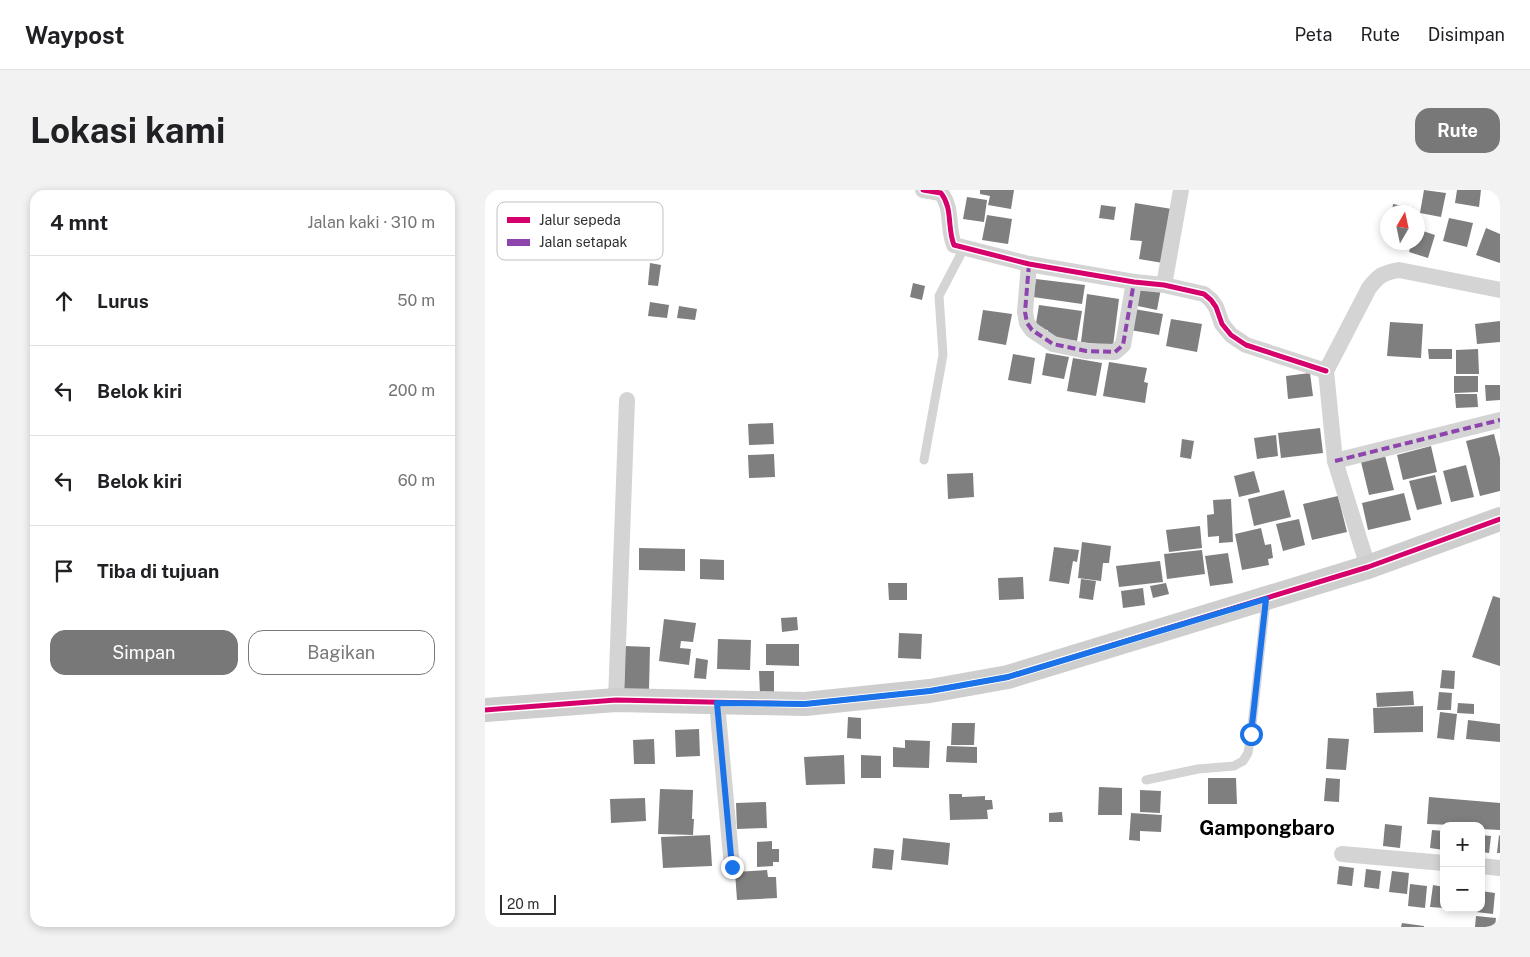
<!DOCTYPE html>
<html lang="id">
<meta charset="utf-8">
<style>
body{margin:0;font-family:"Public Sans",sans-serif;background:#f2f2f2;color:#202124}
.controls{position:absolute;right:15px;bottom:15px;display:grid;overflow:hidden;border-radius:10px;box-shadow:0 2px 8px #0003}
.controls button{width:45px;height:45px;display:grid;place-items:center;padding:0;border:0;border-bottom:1px solid #e0e0e0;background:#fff;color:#202124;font:25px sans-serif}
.compass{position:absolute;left:895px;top:15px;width:45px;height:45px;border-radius:50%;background:#fff;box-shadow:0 2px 8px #0003;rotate:9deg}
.scale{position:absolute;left:15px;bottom:12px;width:56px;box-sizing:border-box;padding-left:5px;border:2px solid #303030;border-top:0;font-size:14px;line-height:18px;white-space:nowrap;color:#303030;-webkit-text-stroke:4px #fff;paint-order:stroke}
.stop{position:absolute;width:15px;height:15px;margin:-11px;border:4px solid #1a73e8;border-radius:50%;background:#fff}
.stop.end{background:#1a73e8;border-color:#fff;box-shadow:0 1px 5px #0008}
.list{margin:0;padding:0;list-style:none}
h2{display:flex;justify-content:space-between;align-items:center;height:65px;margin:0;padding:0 20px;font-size:21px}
h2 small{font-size:16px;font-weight:400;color:#757577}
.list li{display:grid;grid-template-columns:32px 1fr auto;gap:15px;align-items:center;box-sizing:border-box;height:90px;padding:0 20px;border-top:1px solid #e0e0e0}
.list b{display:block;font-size:19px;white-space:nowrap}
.list em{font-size:16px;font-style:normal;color:#757577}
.actions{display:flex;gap:10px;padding:15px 20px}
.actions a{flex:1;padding:11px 0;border:1px solid #787878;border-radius:15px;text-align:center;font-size:18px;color:#787878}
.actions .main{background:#787878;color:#fff}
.icon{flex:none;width:28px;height:28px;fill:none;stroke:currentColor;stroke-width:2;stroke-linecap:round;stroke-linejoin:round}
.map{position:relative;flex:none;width:1015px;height:737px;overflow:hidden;border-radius:15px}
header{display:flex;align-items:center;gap:30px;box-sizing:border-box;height:70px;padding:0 25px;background:#fff;border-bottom:1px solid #e0e0e0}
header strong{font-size:24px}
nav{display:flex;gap:28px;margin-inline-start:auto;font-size:18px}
.intro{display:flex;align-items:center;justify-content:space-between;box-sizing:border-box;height:120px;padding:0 30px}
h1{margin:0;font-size:35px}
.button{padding:12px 22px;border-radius:15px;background:#787878;color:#fff;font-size:18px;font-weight:700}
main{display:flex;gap:30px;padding:0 30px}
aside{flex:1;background:#fff;border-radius:15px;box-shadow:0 2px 8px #0003}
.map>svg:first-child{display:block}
</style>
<header>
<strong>Waypost</strong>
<nav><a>Peta</a><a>Rute</a><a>Disimpan</a></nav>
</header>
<div class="intro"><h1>Lokasi kami</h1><a class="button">Rute</a></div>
<main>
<aside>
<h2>4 mnt<small>Jalan kaki · 310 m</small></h2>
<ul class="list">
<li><svg class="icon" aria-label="ahead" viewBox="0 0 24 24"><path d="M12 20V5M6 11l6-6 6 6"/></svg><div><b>Lurus</b></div><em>50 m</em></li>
<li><svg class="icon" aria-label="left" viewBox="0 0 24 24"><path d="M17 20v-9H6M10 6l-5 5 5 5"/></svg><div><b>Belok kiri</b></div><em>200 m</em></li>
<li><svg class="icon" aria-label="left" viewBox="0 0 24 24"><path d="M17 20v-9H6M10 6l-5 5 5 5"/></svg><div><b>Belok kiri</b></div><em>60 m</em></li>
<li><svg class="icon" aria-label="arrive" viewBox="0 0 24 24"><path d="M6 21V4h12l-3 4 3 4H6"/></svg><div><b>Tiba di tujuan</b></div></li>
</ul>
<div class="actions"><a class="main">Simpan</a><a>Bagikan</a></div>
</aside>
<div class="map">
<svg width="1015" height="737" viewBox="0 0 1015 737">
<rect width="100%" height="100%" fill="#fff"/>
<g fill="#7f7f7f">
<path d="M495 0H529L526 19 503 15 505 6 495 4Z"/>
<path d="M939 0 961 3 956 27 935 23Z"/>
<path d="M972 0H996L994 17 970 13Z"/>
<path d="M482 7 502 10 499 32 478 29Z"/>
<path d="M650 13 687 19 678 73 654 69 657 51 645 50Z"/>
<path d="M908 14 929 18 928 22H907Z"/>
<path d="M616 15 631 17 629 30 614 28Z"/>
<path d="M502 25 527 29 523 54 497 50Z"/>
<path d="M964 28 988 33 982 57 958 51Z"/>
<path d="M1001 38 1015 44V73L991 65Z"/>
<path d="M932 39 950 45 943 68 924 62 927 52H932Z"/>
<path d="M165 73 176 75 173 96 163 95Z"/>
<path d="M551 89 600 95 597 114 548 107Z"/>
<path d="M428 93 440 96 437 110 425 107Z"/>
<path d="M652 94 676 98 672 120 648 115Z"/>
<path d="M602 104 634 109 628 156 596 152Z"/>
<path d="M165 112 184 115 182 128 163 126Z"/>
<path d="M554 115 597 121 592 151 562 147 563 140 550 139Z"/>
<path d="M194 116 212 119 210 130 192 128Z"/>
<path d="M649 119 678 124 674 145 645 140Z"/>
<path d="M498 120 527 124 521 155 493 150Z"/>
<path d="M686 129 717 134 712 162 681 156Z"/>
<path d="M1015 131V152L992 154 990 134Z"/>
<path d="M905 132 938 134 936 168 902 166Z"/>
<path d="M943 159H967V169H944Z"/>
<path d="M993 159 994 184H971V160Z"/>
<path d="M561 163 584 167 579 189 557 185Z"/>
<path d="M528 164 550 168 546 194 523 190Z"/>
<path d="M588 168 617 173 611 206 582 201Z"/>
<path d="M624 172 662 178 659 192 663 193 660 213 618 206Z"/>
<path d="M825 183 828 206 803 209 801 186Z"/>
<path d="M969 186H993V202L969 203Z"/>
<path d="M1000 195H1015V210L1001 211Z"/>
<path d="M970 204H992L993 217 971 218Z"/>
<path d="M288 233 289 254 264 255 263 234Z"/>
<path d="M835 238 838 263 796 268 793 243Z"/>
<path d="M1009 244 1015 268V301L995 306 981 251Z"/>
<path d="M791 245 793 266 772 269 769 248Z"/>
<path d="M697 249 709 251 706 269 695 267Z"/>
<path d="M946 256 952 282 918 290 912 265Z"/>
<path d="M289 264 290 287 264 288 263 265Z"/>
<path d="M900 266 909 300 884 305 876 272Z"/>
<path d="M981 275 989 307 966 312 958 281Z"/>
<path d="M769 281 775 302 754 307 749 286Z"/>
<path d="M488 283 489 307 463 309 462 284Z"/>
<path d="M950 285 957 314 932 320 924 291Z"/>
<path d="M799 300 806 327 769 336 763 309Z"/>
<path d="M919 303 926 330 883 340 877 313Z"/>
<path d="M853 306 862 342 827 350 818 314Z"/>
<path d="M746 309 748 352 734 353V346L723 347 722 325 729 324 728 310Z"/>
<path d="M814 329 820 355 798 361 791 334Z"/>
<path d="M715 336 717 358 684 362 681 340Z"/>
<path d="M776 338 780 355 786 354 788 368 783 369 784 375 757 380 750 344Z"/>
<path d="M597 352 626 356 624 373H618L616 391 593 388Z"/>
<path d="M569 357 594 360 592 372 588 371 584 394 564 391Z"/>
<path d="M154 358 200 359V381L154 380Z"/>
<path d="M717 360 720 384 682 389 679 364Z"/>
<path d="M743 363 748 393 725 396 720 366Z"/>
<path d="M215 369 239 370V390L215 389Z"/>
<path d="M675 371 678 392 634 397 631 376Z"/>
<path d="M538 387 539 409 514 410 513 388Z"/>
<path d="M596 389 611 391 608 410 594 408Z"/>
<path d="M403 393H422V410H404Z"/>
<path d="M681 393 684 404 668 408 665 396Z"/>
<path d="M658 398 660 415 638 418 636 401Z"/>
<path d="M1008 406 1015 408V476L987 467Z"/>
<path d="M312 427 313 440 297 442 296 428Z"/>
<path d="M179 429 211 433 208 452 196 451 195 458 206 459 204 475 174 471Z"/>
<path d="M414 443 437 444 436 469 413 468Z"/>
<path d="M233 449 266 450 265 480 232 479Z"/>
<path d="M281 454H314V476L281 475Z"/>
<path d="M140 456 165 457 164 500H139Z"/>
<path d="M211 468 223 470 221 489 209 488Z"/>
<path d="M957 480 970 481 969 499 955 498Z"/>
<path d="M274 481H289V505H275Z"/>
<path d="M928 501 929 515 892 517 891 503Z"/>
<path d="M954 502 967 503 966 520H952Z"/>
<path d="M973 513 989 514V524L972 523Z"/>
<path d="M938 516V542L889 543 888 518Z"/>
<path d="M955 522 972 524 969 550 952 548Z"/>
<path d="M363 527 376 528V549L362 548Z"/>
<path d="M983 530 1015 534V552L981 549Z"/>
<path d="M467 533H490L489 555H466Z"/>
<path d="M214 539 215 566 191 567 190 540Z"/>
<path d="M843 548 864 549 861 580 841 579Z"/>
<path d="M169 549 170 574H149L148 550Z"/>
<path d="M420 550 445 551 444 578 408 577V557L420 558Z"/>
<path d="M462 556 492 557V573L461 572Z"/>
<path d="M359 565 360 594 321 595 319 567Z"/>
<path d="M376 565 396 566V588H376Z"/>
<path d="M723 588H751L752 614H723Z"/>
<path d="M841 588 855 589 854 612 839 611Z"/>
<path d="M614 597 637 598V625H613Z"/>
<path d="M175 599 208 600 207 629H209L208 645 173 644Z"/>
<path d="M655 600 676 601 675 623 655 622Z"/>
<path d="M464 604H477V607L500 606V610H507L508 619 502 620 503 629 465 630Z"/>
<path d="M944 607 1015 613V640L996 639V636L942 634Z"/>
<path d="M160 608 161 631 126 633 125 609Z"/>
<path d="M281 612 282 638 252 639 251 613Z"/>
<path d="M577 622 578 632H564V623Z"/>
<path d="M646 623 677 625 676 642 655 641V651L644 650Z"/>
<path d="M900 634 917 636 915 658 898 656Z"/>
<path d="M947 640 959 641V660L945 658Z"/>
<path d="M225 645 227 676 178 678 176 647Z"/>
<path d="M996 645 1006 646 1004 663 996 662Z"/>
<path d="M1014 645 1015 646V663H1012Z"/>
<path d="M418 648 465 653 463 675 416 670Z"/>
<path d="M287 651V659H294V672H288V676L272 677V652Z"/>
<path d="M389 658 409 660 407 680 387 678Z"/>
<path d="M854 676 869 678 867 696 852 694Z"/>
<path d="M881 679 896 681 894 699 879 697Z"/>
<path d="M282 680 283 687H291L292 708 252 710 250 682Z"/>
<path d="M907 681 924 683 922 704 904 702Z"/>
<path d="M925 694 942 696 940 718 923 716Z"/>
<path d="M948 695 959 697V718L945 717Z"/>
<path d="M996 701 1010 703 1008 724 991 722V718H996Z"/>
<path d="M991 726 1011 728 1010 737H990Z"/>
<path d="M917 733 939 736V737H916Z"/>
</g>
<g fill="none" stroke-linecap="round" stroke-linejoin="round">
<g stroke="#d4d4d4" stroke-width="9">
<path d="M439 270 458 165 454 106 479 58"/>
<path d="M661 590 713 579 749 576 758 571 763 563 766 544 781 410"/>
</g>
<g stroke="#d4d4d4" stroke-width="16">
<path d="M438 0 456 3C468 18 462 38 469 55L544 74 649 92 679 95 719 104 726 110 731 117 737 134 746 145 761 155 841 181"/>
<path d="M544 74 540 122 542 133 547 140 568 154 601 161 630 162 638 155 649 92"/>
<path d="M679 95 696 0"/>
<path d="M850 271 1015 230"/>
<path d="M883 377 850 271 841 181 884 98C894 85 898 83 914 80L1015 100"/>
<path d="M131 510 142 210"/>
<path d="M232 513 247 677"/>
<path d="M857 664 959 673"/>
<path d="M996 676 1015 678"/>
</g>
<path stroke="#cecece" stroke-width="24" d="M0 520 131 510 320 514 445 501 523 487 883 377 1015 329"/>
<g stroke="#8e44ad" stroke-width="4" stroke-dasharray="8 4" stroke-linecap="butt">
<path d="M544 74 540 122 542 133 547 140 568 154 601 161 630 162 638 155 649 92"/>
<path d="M850 271 1015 230"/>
<path d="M232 513 247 677"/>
</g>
<defs>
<g id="cycleway">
<path d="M438 0 456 3C468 18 462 38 469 55L544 74 649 92 679 95 719 104 726 110 731 117 737 134 746 145 761 155 841 181"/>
<path d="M0 520 131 510 320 514 445 501 523 487 883 377 1015 329"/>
</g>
</defs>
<use href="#cycleway" stroke="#fff" stroke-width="8"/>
<use href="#cycleway" stroke="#d6006c" stroke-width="5"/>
</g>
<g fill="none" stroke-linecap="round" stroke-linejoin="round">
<path stroke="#1a73e8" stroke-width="6" d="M247 677 232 513 320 514 445 501 523 487 781 409 766 544"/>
</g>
<g text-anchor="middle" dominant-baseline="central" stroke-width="5" stroke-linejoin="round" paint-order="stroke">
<g font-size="20" font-weight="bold" fill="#000" stroke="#fff">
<text x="782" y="638">Gampongbaro</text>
</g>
</g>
<rect x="12" y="12" width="166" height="58" rx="8" fill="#fff" stroke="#c1c1c1" stroke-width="1"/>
<rect x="22" y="27" width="23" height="6" fill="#d6006c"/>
<rect x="22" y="49" width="23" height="7" fill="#8e44ad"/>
<g font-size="14" fill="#303030">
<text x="54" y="35">Jalur sepeda</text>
<text x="54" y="57">Jalan setapak</text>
</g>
</svg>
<div class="controls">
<button>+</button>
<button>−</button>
</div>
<svg class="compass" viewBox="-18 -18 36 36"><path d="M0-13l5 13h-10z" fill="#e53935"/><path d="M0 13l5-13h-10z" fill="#757577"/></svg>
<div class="scale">20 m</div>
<div class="stop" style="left:766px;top:544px"></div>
<div class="stop end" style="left:247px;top:677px"></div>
</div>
</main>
